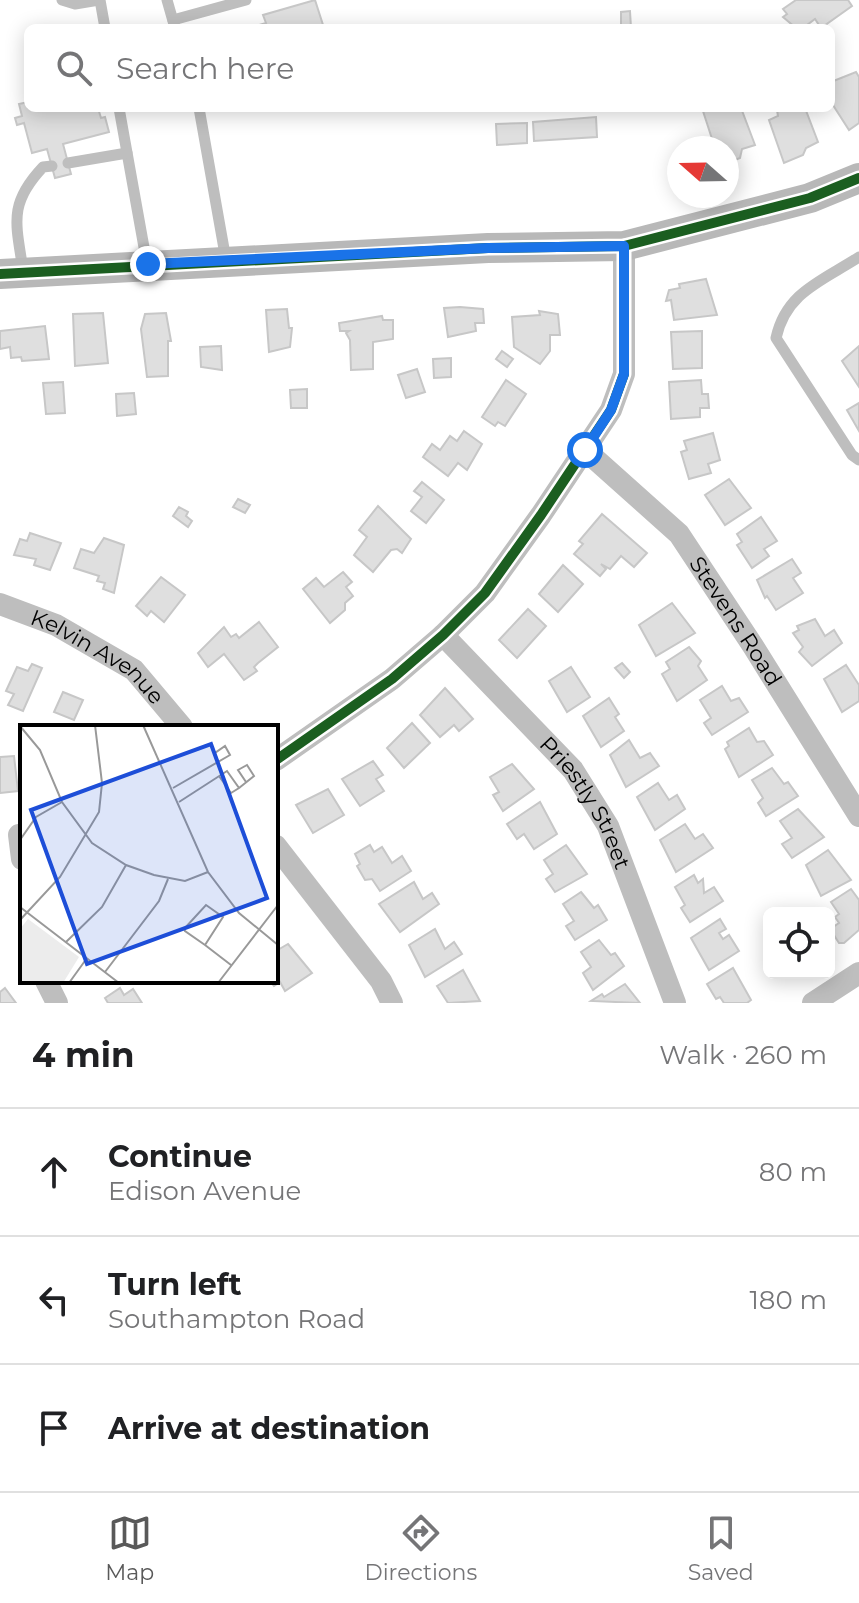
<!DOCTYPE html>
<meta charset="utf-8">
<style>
body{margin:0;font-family:Montserrat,sans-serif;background:#f2f2f2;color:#202124}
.controls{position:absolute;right:24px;bottom:24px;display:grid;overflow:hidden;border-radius:12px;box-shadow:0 4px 20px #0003}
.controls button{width:72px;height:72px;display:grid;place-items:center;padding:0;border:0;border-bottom:2px solid #e0e0e0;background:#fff;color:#202124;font:40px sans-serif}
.compass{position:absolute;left:667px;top:136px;width:72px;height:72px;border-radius:50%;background:#fff;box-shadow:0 4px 20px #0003;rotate:290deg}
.stop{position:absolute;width:24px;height:24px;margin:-18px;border:6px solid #1a73e8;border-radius:50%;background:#fff}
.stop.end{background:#1a73e8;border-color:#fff;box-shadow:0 2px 8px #0008}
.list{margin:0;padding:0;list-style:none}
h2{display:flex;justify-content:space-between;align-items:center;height:104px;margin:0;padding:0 32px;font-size:34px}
h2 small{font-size:26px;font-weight:400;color:#757577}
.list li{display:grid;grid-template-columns:52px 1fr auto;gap:24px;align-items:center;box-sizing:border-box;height:128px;padding:0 32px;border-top:2px solid #e0e0e0}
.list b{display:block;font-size:30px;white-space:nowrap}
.list p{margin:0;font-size:26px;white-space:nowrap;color:#757577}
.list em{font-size:26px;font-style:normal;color:#757577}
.icon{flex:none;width:44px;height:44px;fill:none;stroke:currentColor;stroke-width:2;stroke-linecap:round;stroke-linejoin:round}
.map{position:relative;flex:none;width:859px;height:1003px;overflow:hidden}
.search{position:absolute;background:#fff;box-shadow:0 4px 20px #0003;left:24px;right:24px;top:24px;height:88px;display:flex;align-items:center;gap:20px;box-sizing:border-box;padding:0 28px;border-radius:12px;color:#757577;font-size:30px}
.sheet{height:488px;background:#fff}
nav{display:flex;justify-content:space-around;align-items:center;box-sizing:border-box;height:112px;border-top:2px solid #e0e0e0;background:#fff;font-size:22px;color:#757577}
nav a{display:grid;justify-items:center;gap:4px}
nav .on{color:#595959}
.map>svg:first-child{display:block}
</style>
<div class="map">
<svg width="859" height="1003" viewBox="0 0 859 1003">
<rect width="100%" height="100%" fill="#fff"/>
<g fill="#dfdfdf" stroke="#c7c7c7" stroke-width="2">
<path d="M315 0 324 28H249L266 23 263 15Z"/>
<path d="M796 0H848L852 6 821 28 815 19 803 28H796L783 17 787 14 783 9Z"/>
<path d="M630 11 631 28H621V12Z"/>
<path d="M856 72 859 77V123L849 130 831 102V82Z"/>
<path d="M28 102V108H98L101 118 105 117 109 132 63 144 71 174 55 178 47 149 32 153 24 123 17 125 15 118 22 116 19 104Z"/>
<path d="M702 108H741L755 145 742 149 740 158 727 163V148H715Z"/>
<path d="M792 108H805L818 142 806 148 803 155 784 163 769 120 778 116 777 110Z"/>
<path d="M596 117 597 137 534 141 533 122Z"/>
<path d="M527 123V143L497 145 496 124Z"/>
<path d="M706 279 717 315 674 320 671 300 666 301 669 290 680 288 679 284Z"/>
<path d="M460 307 483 309 484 323H475L476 331 448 337 444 308Z"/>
<path d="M287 309 289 328H292L290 347 269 352 266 310Z"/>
<path d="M539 311 558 314 560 335H550V351L540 364 514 347 512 317 540 315Z"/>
<path d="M103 313 108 363 75 366 73 314Z"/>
<path d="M166 313 171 341H168V376L147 377 141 329 145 314Z"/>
<path d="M382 316 383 320H393V339L373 342V369L351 370 350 340 346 333 349 331H340L339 323Z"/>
<path d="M45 326 49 359 22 361 21 357 11 358 10 347 0 349V331Z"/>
<path d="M702 331V368L673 369 671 332Z"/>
<path d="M221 346 222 370 201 367 200 347Z"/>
<path d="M859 346V387L842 361Z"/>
<path d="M502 351 513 359 507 367 496 359Z"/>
<path d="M451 358V377L434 378 433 359Z"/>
<path d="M417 369 425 392 406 398 398 375Z"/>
<path d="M506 380 526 394 505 426 498 422 495 426 482 417Z"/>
<path d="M701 380 702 394H708L709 408H700V417L671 419 669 382Z"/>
<path d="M63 382 65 413 46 414 43 383Z"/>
<path d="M307 389V408H291L290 390Z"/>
<path d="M134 393 136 414 117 416 116 394Z"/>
<path d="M859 403V431L847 410Z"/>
<path d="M464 431 482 444 467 470 458 463 448 476 423 457 432 444 440 450 450 436 457 441Z"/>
<path d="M713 433 720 460 708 464 711 473 689 479 681 452 687 450 684 441Z"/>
<path d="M729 479 751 508 725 525 705 495Z"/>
<path d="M422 482 444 500 426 523 411 511 422 497 414 491Z"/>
<path d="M238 499 250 505 245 513 233 507Z"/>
<path d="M378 506 411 539 402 553 397 549 391 550 373 572 354 555 367 537 359 530Z"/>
<path d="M179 507 188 512 186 516 192 521 188 527 173 516Z"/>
<path d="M602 514 647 553 634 567 621 556 610 569 601 564 606 569 600 576 574 554 583 544 579 541Z"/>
<path d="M761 517 777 541 764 549 769 556 752 568 737 545 742 542 737 534Z"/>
<path d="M30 533 61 543 50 570 34 565 36 559 14 555 20 539 27 541Z"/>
<path d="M104 538 124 545 114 593 103 589 105 583 97 581 99 576 74 568 81 549 94 553Z"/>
<path d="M792 559 801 573 793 578 803 593 776 610 767 596 765 598 757 580Z"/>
<path d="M563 565 583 584 558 612 539 594Z"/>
<path d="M343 572 352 582 346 587 353 596 345 603V610L330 623 303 589 316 578 324 587Z"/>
<path d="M161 577 185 595 164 622 151 611 147 616 136 606Z"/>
<path d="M672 603 695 633 656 656 639 625Z"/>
<path d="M528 609 546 626 517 658 499 640Z"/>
<path d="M815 619 825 636 834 630 842 643 812 666 799 652 803 647 793 633 799 630 797 626Z"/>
<path d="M259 622 278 647 258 663 254 667 257 671 244 680 224 654 208 667 198 653 224 627 231 637 236 634 239 638Z"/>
<path d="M689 647 701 661 698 666 707 680 677 701 662 674 670 669 666 662Z"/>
<path d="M622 663 630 672 624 678 615 668Z"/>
<path d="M32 664 42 668 23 711 8 705 14 694 6 691 17 667 28 671Z"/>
<path d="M846 665 859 685V701L842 712 824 679Z"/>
<path d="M571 667 590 697 567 712 549 681Z"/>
<path d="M722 686 731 701 739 698 748 712 712 735 704 723 711 718 700 700Z"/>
<path d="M445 688 473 719 459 731 454 725 440 737 420 715Z"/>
<path d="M63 692 83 700 74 720 54 712Z"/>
<path d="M609 698 619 714 615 717 624 731 601 747 583 716Z"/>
<path d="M412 723 430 743 404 768 387 748Z"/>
<path d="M749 728 757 742 764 741 773 755 739 777 725 749 729 746 727 742Z"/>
<path d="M629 740 640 758 650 753 659 766 626 787 610 755Z"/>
<path d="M14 756 18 791 0 793V757Z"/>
<path d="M373 761 383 775 376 779 384 791 360 806 342 779Z"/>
<path d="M512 764 534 789 503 811 493 795 499 792 490 777Z"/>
<path d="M772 768 784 784 788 782 798 796 766 816 758 803 763 798 752 780Z"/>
<path d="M658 783 669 800 677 795 685 809 655 830 637 797Z"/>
<path d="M328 789 344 815 313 833 296 805Z"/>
<path d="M540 802 557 834 534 849 524 834 517 839 507 824Z"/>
<path d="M798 809 824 837 792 858 782 844 792 838 780 821Z"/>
<path d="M685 824 695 839 703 834 713 848 676 872 660 840Z"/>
<path d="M370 845 374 852 382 847 392 863 402 856 411 871 380 891 372 879 365 880 357 866 360 864 355 854Z"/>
<path d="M566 845 587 874 555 892 546 879 553 874 544 860Z"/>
<path d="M828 850 851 880 821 896 806 865Z"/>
<path d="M694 875 698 883 703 879 704 893 714 887 723 901 690 922 681 908 685 905 675 887Z"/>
<path d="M414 882 423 899 432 893 439 904 400 932 379 904Z"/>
<path d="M851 889 859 900V930L844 943H839L830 929 839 923 835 917 839 914 831 902Z"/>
<path d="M581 892 594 908 598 905 607 920 575 940 566 926 574 921 563 904Z"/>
<path d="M720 919 726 929 719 933 723 939 729 935 739 951 709 970 691 938Z"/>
<path d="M435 929 445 949 454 942 462 954 425 977 409 945Z"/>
<path d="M599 940 611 955 615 953 624 966 593 990 583 973 591 967 581 952Z"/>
<path d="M288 944 312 973 285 991 280 982 274 986 270 981H276V951Z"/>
<path d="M733 968 751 1000 747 1003H724L720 997 716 999 707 984Z"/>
<path d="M463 970 480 1001 448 1003 437 986Z"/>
<path d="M625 984 640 1003 591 1001 602 994 604 997Z"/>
<path d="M5 988 16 1003H0V992Z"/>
<path d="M120 988 124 995 133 989 142 1003H108L105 998Z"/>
</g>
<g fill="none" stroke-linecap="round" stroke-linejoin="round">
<g stroke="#bebebe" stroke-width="11">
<path d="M62 0 75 4 99 0"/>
<path d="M100 0 105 28"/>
<path d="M167 0 175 28"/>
<path d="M173 20 246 0"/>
<path d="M119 108 147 264"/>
<path d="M199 108 226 260"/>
<path d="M68 163 127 153"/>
<path d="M859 257C822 281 786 292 776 338L852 455 859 460"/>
<path d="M23 270C16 223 8 204 43 167L52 166"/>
</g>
<g stroke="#bebebe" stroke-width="22">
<path id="s1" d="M585 450 679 534 753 646 859 816"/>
<path id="s2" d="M0 604 56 625 134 670 182 727"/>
<path id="s3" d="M443 635 573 770 608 826 675 1003"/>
<path d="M276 760 392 679 443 635 485 593 541 515 611 410 624 374V246"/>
<path d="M19 835 22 859"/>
<path d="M276 846 381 981 392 1003"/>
<path d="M46 981 57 1003"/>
<path d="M813 1003 859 973"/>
</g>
<path stroke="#b8b8b8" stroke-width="30" d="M0 274 488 248 624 246 810 198 859 178"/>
<defs>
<g id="cycleway">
<path d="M0 274 488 248 624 246 810 198 859 178"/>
<path d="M276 760 392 679 443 635 485 593 541 515 611 410 624 374V246"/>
</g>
</defs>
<use href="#cycleway" stroke="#fff" stroke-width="15"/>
<use href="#cycleway" stroke="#1b5e20" stroke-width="10"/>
</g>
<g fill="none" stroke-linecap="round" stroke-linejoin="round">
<path stroke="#1a73e8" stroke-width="10" d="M148 264 488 248 624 246V374L611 410 585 450"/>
</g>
<g text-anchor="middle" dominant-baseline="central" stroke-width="6" stroke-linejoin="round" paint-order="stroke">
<g font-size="22" fill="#000" stroke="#fff">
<text stroke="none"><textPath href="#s1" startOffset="230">Stevens Road</textPath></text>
<text stroke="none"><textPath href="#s2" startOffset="112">Kelvin Avenue</textPath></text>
<text stroke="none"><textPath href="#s3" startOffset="222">Priestly Street</textPath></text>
</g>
</g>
<g transform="translate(20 725)">
<rect width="258" height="258" fill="#fff"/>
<path d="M8 194 59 232 43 258H0V204Z" fill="#ececec"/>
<path fill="none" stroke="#999" stroke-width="2" d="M123 0 188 147 219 188 258 220M0 1 20 25 42 77 72 118 106 140 134 150 165 156 188 147M153 63 210 30 205 21 195 28 198 37M219 63 234 51 227 40 218 45 226 57M159 77 207 46 219 63 211 68 199 51M0 115 16 92 42 77M0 182 99 258M0 195 40 152 79 87 82 58 75 0M46 217 82 182 106 140M185 220 203 192 186 180 164 204 165 206 185 220 211 240M85 247 139 176 148 154M49 258 67 233M198 258 258 180"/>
<path fill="#1d4ed8" fill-opacity="0.15" stroke="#1d4ed8" stroke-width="4" d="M191 19 247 173 67 239 11 85Z"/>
<rect width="258" height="258" fill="none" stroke="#000" stroke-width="4"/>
</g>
</svg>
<div class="controls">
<button><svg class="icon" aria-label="locate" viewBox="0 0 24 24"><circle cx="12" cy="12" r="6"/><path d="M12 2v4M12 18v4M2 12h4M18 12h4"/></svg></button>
</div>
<svg class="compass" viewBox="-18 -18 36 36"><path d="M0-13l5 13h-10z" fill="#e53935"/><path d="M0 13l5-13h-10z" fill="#757577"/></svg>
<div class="stop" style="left:585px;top:450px"></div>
<div class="stop end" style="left:148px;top:264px"></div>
<div class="search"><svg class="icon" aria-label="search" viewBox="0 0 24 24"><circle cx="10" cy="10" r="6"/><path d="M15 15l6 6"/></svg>Search here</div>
</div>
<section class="sheet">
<h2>4 min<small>Walk · 260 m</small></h2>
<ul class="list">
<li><svg class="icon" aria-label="ahead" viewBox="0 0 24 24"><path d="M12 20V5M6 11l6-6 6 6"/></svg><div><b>Continue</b><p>Edison Avenue</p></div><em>80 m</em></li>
<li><svg class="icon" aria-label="left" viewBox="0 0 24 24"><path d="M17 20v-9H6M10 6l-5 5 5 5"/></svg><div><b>Turn left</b><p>Southampton Road</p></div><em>180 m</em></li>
<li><svg class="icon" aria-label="arrive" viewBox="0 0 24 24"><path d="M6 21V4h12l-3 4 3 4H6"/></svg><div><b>Arrive at destination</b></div></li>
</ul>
</section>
<nav>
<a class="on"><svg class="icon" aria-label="map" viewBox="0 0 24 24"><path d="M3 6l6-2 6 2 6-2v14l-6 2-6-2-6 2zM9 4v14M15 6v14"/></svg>Map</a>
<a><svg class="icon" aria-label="directions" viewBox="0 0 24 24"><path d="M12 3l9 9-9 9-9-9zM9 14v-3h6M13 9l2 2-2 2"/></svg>Directions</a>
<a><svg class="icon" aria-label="saved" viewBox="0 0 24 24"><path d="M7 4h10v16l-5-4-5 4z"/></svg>Saved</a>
</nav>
